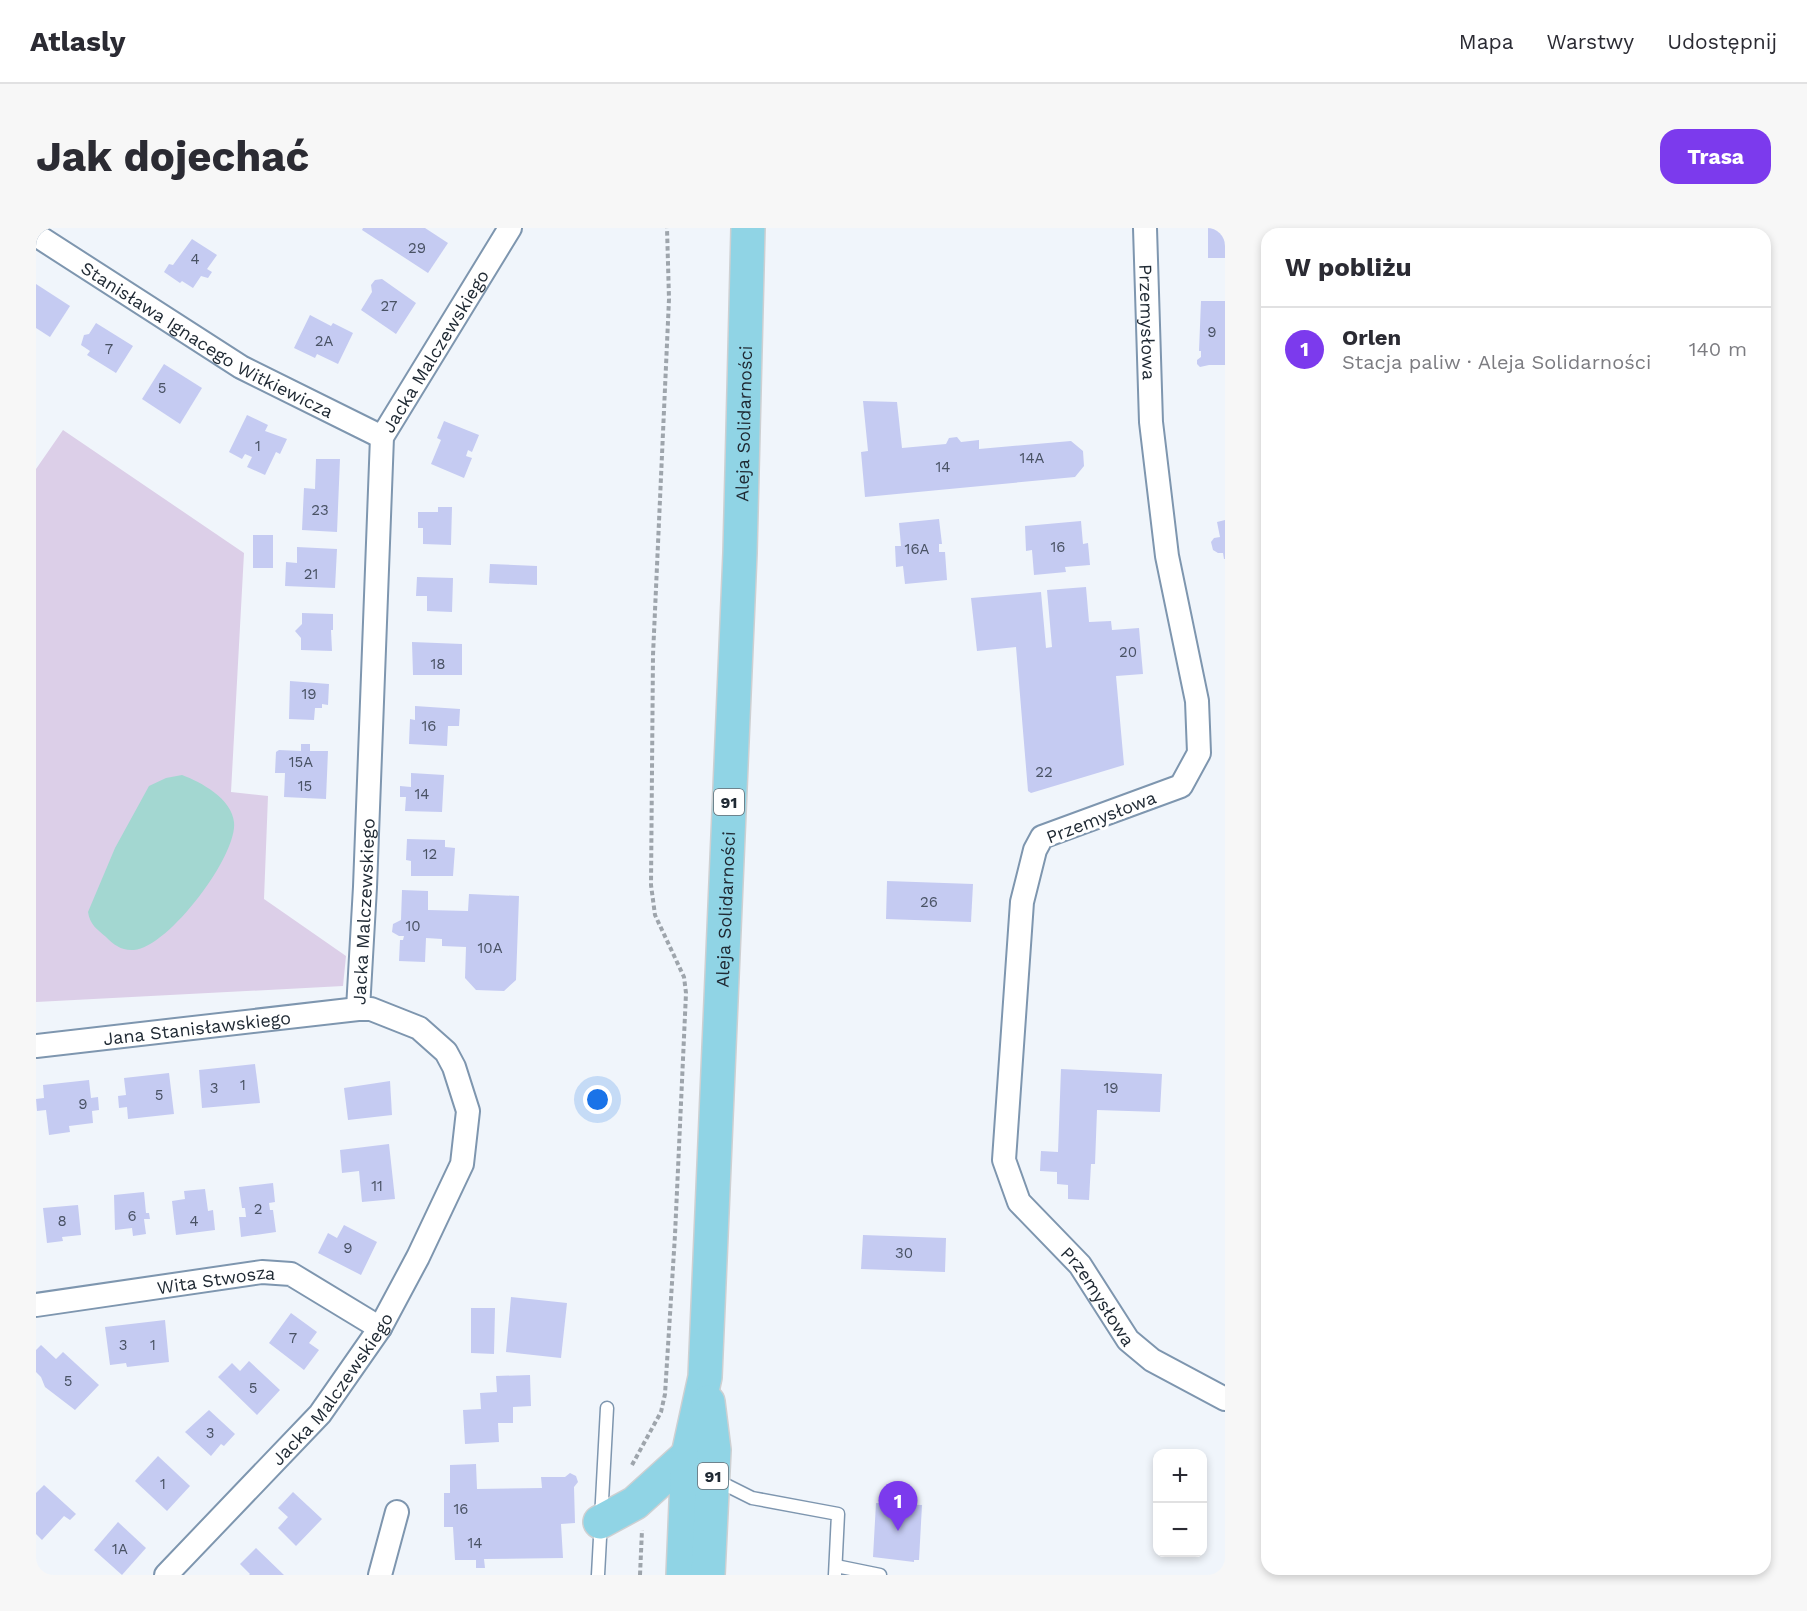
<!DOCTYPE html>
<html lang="pl">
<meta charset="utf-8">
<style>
body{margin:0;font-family:"Work Sans",sans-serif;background:#f7f7f7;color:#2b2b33}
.controls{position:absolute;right:18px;bottom:18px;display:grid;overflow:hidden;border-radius:12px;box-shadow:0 3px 9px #0003}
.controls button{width:54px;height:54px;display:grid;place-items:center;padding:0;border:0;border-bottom:2px solid #e1e1e2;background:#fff;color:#2b2b33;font:30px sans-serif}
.you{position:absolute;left:562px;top:872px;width:21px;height:21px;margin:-15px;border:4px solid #fff;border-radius:50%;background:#1a73e8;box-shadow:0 0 0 9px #1a73e833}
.badge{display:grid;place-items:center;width:39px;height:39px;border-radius:50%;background:#7c3aed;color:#fff;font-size:20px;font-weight:700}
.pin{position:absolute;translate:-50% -50px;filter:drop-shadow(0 2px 3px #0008)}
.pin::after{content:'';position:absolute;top:32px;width:21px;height:18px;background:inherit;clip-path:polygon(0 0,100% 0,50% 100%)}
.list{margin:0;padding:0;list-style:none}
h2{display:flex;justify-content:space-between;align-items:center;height:78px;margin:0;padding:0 24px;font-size:26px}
h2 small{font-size:20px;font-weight:400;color:#7c7c81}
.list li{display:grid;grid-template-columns:39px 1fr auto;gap:18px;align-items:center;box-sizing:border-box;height:84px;padding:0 24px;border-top:2px solid #e1e1e2}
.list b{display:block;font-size:22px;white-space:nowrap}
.list p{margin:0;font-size:20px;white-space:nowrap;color:#7c7c81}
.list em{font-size:20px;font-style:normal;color:#7c7c81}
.map{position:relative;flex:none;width:1189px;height:1347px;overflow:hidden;border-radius:18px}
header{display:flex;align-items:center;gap:36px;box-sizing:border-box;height:84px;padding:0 30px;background:#fff;border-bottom:2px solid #e1e1e2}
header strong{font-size:28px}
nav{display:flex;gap:33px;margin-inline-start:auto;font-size:21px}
.intro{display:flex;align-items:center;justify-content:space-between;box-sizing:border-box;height:144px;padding:0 36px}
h1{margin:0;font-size:42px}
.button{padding:15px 27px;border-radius:18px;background:#7c3aed;color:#fff;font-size:21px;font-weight:700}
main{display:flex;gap:36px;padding:0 36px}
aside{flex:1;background:#fff;border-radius:18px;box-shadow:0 3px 9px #0003}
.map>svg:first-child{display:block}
</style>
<header>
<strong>Atlasly</strong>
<nav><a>Mapa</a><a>Warstwy</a><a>Udostępnij</a></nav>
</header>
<div class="intro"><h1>Jak dojechać</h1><a class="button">Trasa</a></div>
<main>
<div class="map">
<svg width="1189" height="1347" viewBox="0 0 1189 1347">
<rect width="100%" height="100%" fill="#f0f5fb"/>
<path fill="#dccfe8" d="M27 202 208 325 195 564 232 568 228 671 310 728 307 758 0 774V241Z"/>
<path fill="#a3d7d1" d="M146 547C165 554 196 571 198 594 202 627 133 719 98 722 86 723 78 717 70 709 61 701 54 697 52 684L79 620 113 558 130 550Z"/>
<g fill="#c5cbf2">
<path d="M327 0H389L412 15 392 45 326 2Z"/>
<rect x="1172" y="0" width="17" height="30"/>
<path d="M156 11 181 27 171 41 176 44 172 50 165 48 157 60 146 53 144 55 128 44 133 36 137 37Z"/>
<path d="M346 51 380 75 360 106 325 82 336 64 335 57 339 52Z"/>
<path d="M0 56 34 78 14 109 0 100Z"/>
<path d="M1165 73H1189V137H1173L1164 139 1161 136V132L1165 129V123H1163Z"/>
<path d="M274 87 295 98 297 95 317 105 302 136 281 126 279 130 258 120Z"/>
<path d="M60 95 97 118 80 145 51 127 54 123 45 117 48 107 53 106Z"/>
<path d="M128 136 166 160 144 196 106 171Z"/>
<path d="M827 173 861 174 866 220 910 216 913 210 921 209 925 214 943 212V221L1035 213 1047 223 1048 238 1039 249 829 269 825 224 832 223Z"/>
<path d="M211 187 232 197 229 203 251 211 244 226 240 224 229 247 211 239 216 229 209 226 206 231 193 224Z"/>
<path d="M408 193 443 207 436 224 432 222 430 228 436 230 428 250 395 236 405 212 401 210Z"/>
<path d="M280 231H304L301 304 266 302 268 260 279 261Z"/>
<path d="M402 279H416L415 317 387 316V300H382V284H402Z"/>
<path d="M903 291 906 316H903V324H909L911 352 869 356 867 338 860 339 859 318H865L863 295Z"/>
<path d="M1189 292V331H1188L1187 325H1182L1177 322 1175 314 1178 310 1184 309 1181 294Z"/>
<path d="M1045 293 1047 316 1052 315 1054 337 1029 339 1030 344 998 347 996 322 990 323 989 298Z"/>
<rect x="217" y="307" width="20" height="33"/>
<path d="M261 319 301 321 299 360 249 358 250 334 261 335Z"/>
<path d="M454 336 501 338V357L453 355Z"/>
<path d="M381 349 417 350 416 384 391 383V368H380Z"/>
<path d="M1050 359 1053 394 1075 393 1076 402 1103 400 1107 446 1080 448 1088 537 995 565 992 563 980 419 941 423 935 370 1005 364 1010 420 1016 419 1011 362Z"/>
<path d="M266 385 297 386V402H295L296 423 265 422V410L259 403 266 396Z"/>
<path d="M376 414 426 416V447H377Z"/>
<path d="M254 453 293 456 292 477 286 476V480H279L278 492 253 491Z"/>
<path d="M379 478 424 481 423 498H412L411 518 373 516 374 491 379 492Z"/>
<path d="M265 516H274V523H292L290 571 248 569 249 545H239L240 524 243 522 265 523Z"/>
<path d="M375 545 408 547 406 584 369 583 370 569H364V558L375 559Z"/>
<path d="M371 611 409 612V619L419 620 417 648H375V633L370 632Z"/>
<path d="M851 653 937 656 935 694 850 691Z"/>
<path d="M366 662 392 663V682L432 683 433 666 483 668 480 752 468 763 440 762 429 750 430 719 406 718V711L390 710 389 734 363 733 364 712H367L368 708H363L356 704 357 696 365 692Z"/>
<path d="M219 836 224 875 166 880 163 842Z"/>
<path d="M1025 841 1126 846 1124 884 1061 882 1059 936H1055L1053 972 1032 971V957L1021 956V944L1004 943 1005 923 1022 924Z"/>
<path d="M133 845 138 886 92 891 91 879 83 880 82 868 90 867 88 850Z"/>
<path d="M53 852 55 870 62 869 63 882 56 883 57 895 33 898 34 904 13 907 10 882 1 883 0 871 8 870 7 857Z"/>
<path d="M354 853 356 887 312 892 308 860Z"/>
<path d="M353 916 359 971 326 974 323 943 306 945 304 922Z"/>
<path d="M237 955 239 974 233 975 234 982H237L240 1004 205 1009 203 989H210L209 980H206L203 959Z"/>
<path d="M169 961 172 983 177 982 179 1002 140 1007 136 973 149 971 148 963Z"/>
<path d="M108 964 110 985H113L114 991H108L110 1006 97 1008 96 1000 79 1002 78 967Z"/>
<path d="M42 977 45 1007 26 1009 27 1013 11 1015 7 980Z"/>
<path d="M308 997 341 1014 325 1047 282 1025 292 1005 301 1010Z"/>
<path d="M827 1007 910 1010 909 1044 825 1041Z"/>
<path d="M475 1069 531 1075 525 1130 470 1124Z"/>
<path d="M435 1080H459L458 1126 435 1125Z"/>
<path d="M255 1085 281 1104 273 1115 283 1122 268 1142 233 1115Z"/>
<path d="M129 1092 133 1134 91 1139 90 1135 74 1137 69 1099Z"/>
<path d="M5 1117 20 1131 27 1124 63 1157 39 1182 9 1159 5 1149 0 1144V1122Z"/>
<path d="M213 1133 244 1162 221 1187 182 1149 196 1135 204 1143Z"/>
<path d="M494 1147 495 1178 477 1179V1195H462L463 1214 429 1216 427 1182 445 1181 444 1165 461 1164 460 1148Z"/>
<path d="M173 1182 199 1206 188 1218 185 1216 175 1228 149 1204Z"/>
<path d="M122 1228 154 1258 131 1283 99 1253Z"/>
<path d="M440 1236 441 1261 506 1260 505 1249H529L534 1245 540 1248 542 1254 538 1259 539 1295 525 1296 527 1330 448 1331 449 1340H440V1332H419L417 1299H408V1265H414V1237Z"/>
<path d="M8 1257 40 1286 34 1292 28 1288 6 1312 0 1306V1265Z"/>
<path d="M257 1264 286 1291 260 1318 242 1300 252 1289 242 1280Z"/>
<path d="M840 1275 886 1277 883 1332H878V1334L837 1329Z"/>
<path d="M82 1294 110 1320 86 1347 58 1322Z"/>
<path d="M220 1320 248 1347H213L214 1346 204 1336Z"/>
</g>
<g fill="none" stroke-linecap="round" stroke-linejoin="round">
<defs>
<g id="service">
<path d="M678 1251 716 1270 802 1286 799 1347"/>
<path d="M800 1338 844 1347"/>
<path d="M562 1347 571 1180"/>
</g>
<g id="minor">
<path id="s1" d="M1109 0 1115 194 1131 328 1161 473 1163 525 1145 558 1006 609 999 622 986 674 968 932 983 974 1044 1037 1092 1112 1116 1132 1189 1171"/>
<path id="s2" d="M0 7 205 139 346 209"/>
<path id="s3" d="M0 818 322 781"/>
<path id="s4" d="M0 1077 226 1044 255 1046 344 1100"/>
<path id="s5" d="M130 1347 284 1186 344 1100 382 1029 426 936 432 883 418 839 410 824 383 800 335 781H322L329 659 346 209 474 0"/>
<path d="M344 1347 361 1284"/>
</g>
<g id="primary">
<path d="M564 1294 599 1275 652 1227"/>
<path id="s6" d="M647 1347 652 1227 669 1149 704 325 712 0"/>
<path d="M672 1347 678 1222 672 1174"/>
</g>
</defs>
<use href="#service" stroke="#7e96af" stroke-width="15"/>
<use href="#minor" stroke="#7e96af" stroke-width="26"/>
<use href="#primary" stroke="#ced0d2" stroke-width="36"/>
<g stroke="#9ea5ac" stroke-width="4" stroke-dasharray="4.5 3" stroke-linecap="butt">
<path d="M596 1237 625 1184 629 1166 639 1007 650 765 648 749 619 687 615 657 617 427 633 71 631 0"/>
<path d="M604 1347 606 1302"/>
</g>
<use href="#service" stroke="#fff" stroke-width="12"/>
<use href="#minor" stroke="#fff" stroke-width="22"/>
<use href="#primary" stroke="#90d4e5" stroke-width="33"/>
</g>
<g text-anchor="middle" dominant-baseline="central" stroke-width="6" stroke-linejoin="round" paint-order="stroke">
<g font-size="15" fill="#495264">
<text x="381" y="20">29</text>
<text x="159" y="31">4</text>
<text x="353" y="78">27</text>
<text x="1176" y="104">9</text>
<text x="288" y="113">2A</text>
<text x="73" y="121">7</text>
<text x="126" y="160">5</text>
<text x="222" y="218">1</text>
<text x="996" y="230">14A</text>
<text x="907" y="239">14</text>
<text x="284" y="282">23</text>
<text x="1022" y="319">16</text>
<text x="881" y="321">16A</text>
<text x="275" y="346">21</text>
<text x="1092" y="424">20</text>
<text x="402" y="436">18</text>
<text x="273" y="466">19</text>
<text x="393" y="498">16</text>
<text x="265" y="534">15A</text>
<text x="1008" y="544">22</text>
<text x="269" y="558">15</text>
<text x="386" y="566">14</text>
<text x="394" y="626">12</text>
<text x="893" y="674">26</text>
<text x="377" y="698">10</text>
<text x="454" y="720">10A</text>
<text x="207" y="857">1</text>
<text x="178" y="860">3</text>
<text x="1075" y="860">19</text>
<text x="123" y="867">5</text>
<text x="47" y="876">9</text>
<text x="341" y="958">11</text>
<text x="222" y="981">2</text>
<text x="96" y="988">6</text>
<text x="26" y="993">8</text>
<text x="158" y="993">4</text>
<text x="312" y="1020">9</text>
<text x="868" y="1025">30</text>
<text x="257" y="1110">7</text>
<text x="87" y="1117">3</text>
<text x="117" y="1117">1</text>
<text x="32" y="1153">5</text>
<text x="217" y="1160">5</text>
<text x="174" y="1205">3</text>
<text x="127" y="1256">1</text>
<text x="425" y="1281">16</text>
<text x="439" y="1315">14</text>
<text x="84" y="1321">1A</text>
</g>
<g fill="#fff" stroke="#636a71" stroke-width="1.5">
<rect x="678" y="561" width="30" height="26" rx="4.5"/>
<rect x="662" y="1235" width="30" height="26" rx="4.5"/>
</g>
<g font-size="16" font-weight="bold" fill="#202a34">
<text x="693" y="574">91</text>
<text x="677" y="1248">91</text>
</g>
<g font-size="18" fill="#202a34" stroke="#fff">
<text stroke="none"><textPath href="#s1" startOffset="94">Przemysłowa</textPath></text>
<text stroke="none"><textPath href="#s2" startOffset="201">Stanisława Ignacego Witkiewicza</textPath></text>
<text stroke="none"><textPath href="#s5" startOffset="1402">Jacka Malczewskiego</textPath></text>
<text stroke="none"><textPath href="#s6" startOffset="1154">Aleja Solidarności</textPath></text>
<text transform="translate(1065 589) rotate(-21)">Przemysłowa</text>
<text stroke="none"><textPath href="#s5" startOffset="826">Jacka Malczewskiego</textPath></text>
<text stroke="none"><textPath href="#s6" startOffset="668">Aleja Solidarności</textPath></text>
<text stroke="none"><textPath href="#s3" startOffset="162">Jana Stanisławskiego</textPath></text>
<text stroke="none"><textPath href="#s4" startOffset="182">Wita Stwosza</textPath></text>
<text stroke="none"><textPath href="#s1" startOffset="1210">Przemysłowa</textPath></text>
<text stroke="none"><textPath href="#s5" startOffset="250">Jacka Malczewskiego</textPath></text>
</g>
</g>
</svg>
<div class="controls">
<button>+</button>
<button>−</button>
</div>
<div class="you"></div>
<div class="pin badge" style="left:862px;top:1303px">1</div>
</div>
<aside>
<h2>W pobliżu<small></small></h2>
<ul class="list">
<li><span class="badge">1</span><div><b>Orlen</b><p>Stacja paliw · Aleja Solidarności</p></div><em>140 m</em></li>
</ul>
</aside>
</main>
